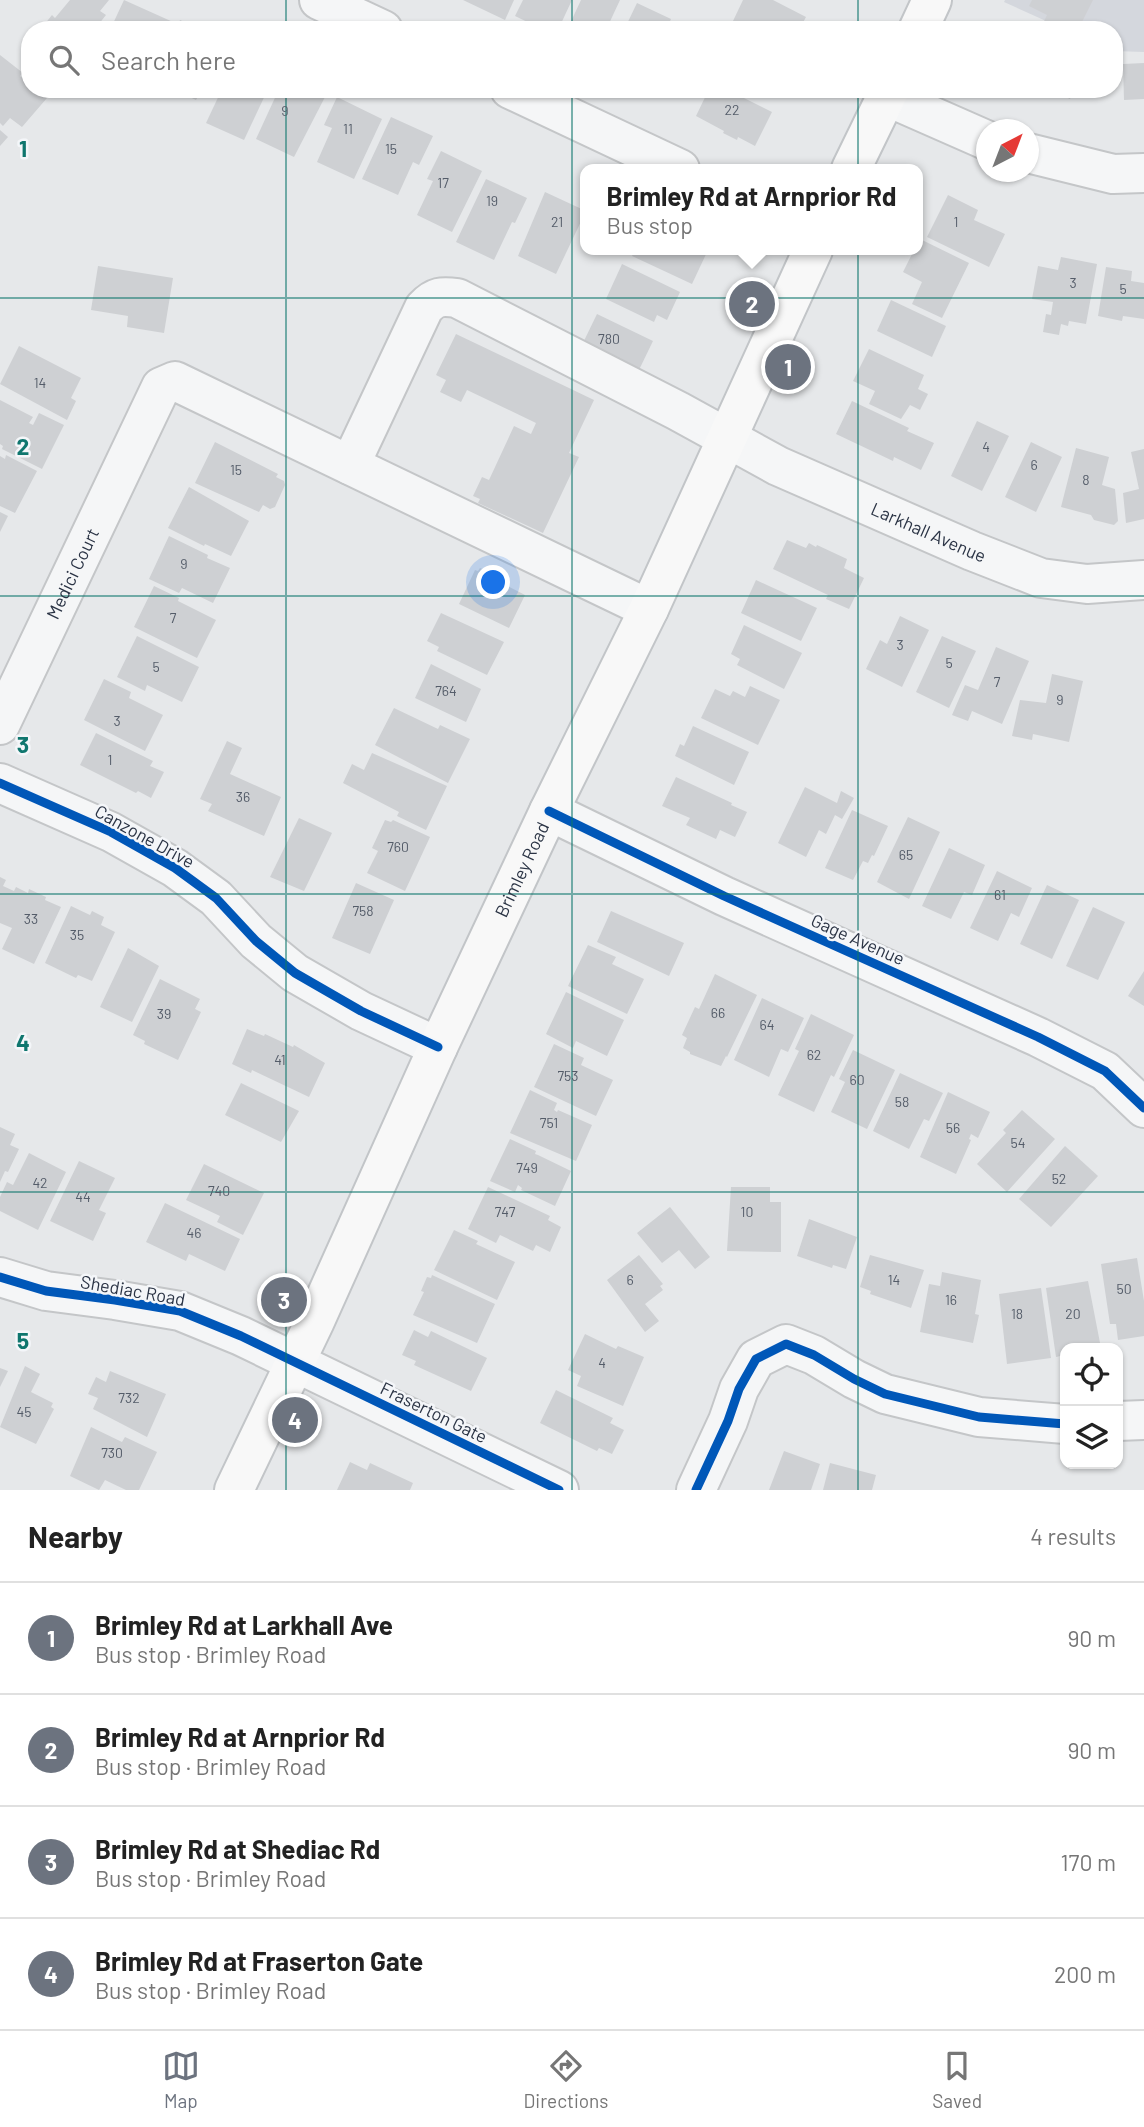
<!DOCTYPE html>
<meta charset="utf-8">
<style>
body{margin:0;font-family:Barlow,sans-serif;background:#f2f2f2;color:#222}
.controls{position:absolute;right:21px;bottom:21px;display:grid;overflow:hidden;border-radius:14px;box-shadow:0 2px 5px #0004}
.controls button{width:63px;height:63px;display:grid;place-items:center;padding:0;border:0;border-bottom:2px solid #e0e0e0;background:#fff;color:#222;font:35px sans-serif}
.compass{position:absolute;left:976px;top:119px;width:63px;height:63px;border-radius:50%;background:#fff;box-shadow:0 2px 5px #0004;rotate:42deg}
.you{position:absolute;left:494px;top:583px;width:24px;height:24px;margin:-18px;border:5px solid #fff;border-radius:50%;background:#1a73e8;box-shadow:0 0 0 10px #1a73e833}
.badge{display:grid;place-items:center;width:46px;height:46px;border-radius:50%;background:#6c737f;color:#fff;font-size:23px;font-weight:700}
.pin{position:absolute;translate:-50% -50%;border:4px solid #fff;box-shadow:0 2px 7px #0006}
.popup{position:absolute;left:580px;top:164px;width:343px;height:91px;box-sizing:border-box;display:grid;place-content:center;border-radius:14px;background:#fff;filter:drop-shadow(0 2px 5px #0005);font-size:23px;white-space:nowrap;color:#767676}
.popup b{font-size:26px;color:#222}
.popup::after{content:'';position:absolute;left:50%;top:100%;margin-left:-14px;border:14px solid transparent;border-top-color:#fff}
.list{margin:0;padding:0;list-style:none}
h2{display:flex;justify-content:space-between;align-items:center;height:91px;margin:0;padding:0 28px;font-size:30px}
h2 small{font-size:23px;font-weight:400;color:#767676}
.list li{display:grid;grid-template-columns:46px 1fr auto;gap:21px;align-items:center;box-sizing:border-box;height:112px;padding:0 28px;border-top:2px solid #e0e0e0}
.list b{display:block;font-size:26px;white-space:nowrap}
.list p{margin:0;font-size:23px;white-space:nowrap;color:#767676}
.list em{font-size:23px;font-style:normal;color:#767676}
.icon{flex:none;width:38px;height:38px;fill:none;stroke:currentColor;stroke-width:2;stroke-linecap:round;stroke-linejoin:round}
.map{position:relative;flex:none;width:1144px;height:1490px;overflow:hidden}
.search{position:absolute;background:#fff;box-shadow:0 2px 5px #0004;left:21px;right:21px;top:21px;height:77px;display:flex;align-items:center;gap:18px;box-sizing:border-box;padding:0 24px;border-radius:28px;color:#767676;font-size:26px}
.sheet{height:539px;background:#fff}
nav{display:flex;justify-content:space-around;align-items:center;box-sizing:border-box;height:98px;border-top:2px solid #e0e0e0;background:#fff;font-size:19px;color:#767676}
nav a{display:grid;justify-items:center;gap:4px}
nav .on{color:#6c737f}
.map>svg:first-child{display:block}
</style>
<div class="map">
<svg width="1144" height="1490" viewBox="0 0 1144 1490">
<rect width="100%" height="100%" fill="#e6e8ea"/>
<path fill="#d4d7dd" d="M1005 0H1144V52L1114 51V30H1066L1004 2Z"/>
<g fill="#ced0d3">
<path d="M70 0H109L100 11 106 15 94 30H40L52 15 55 18Z"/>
<path d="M124 0 173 22 169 30H110Z"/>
<path d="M463 0H514L505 20Z"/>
<path d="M523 0H572L558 30H544L515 16Z"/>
<path d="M581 0H620L606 30H567Z"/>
<path d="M743 0H773L806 17 799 30H751L733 21Z"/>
<path d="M1032 0H1093L1078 30H1040L1047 15 1029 6Z"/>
<path d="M637 3 671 19 666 30H624Z"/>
<path d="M180 20 201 30H176Z"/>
<path d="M0 55 23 73 20 76 30 84V89H36L47 98 22 127 10 118 3 126 0 123Z"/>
<path d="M1144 63V99L1124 100 1123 64Z"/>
<path d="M173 89H202L196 100Z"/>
<path d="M222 89H268L244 140 206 123Z"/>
<path d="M279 89H308L325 97 294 157 256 139Z"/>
<path d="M709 89H726L772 112 755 146 738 137 737 140 723 133 724 131 696 116Z"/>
<path d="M759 89H775L772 96Z"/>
<path d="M1020 89H1037L1034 95Z"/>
<path d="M1047 89H1074L1070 99Z"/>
<path d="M337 97 382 119 354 179 317 162 332 128 324 125Z"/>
<path d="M391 117 433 136 419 165 413 162 398 195 362 179Z"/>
<path d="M0 130 8 137 0 146Z"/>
<path d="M441 151 482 171 452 232 417 215 433 181 427 179Z"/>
<path d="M486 179 527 198 515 223 512 222 494 260 456 242Z"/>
<path d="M545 192 586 211 556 274 518 256Z"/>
<path d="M948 195 978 210 974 220 1005 234 989 267 927 237Z"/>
<path d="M920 239 969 263 942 318 912 304 922 282 903 272 914 250H918Z"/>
<path d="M635 250H708L692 284 632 256Z"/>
<path d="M1061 257 1097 264 1086 324 1069 321 1068 326 1061 324 1059 335 1043 332 1046 314 1051 315 1053 302 1032 299 1038 266 1058 270Z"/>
<path d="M622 264 680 292 667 320 657 315 654 322 606 299Z"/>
<path d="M98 266 173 278 164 333 127 327 128 316 91 310Z"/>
<path d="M1106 267 1132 271 1131 281 1144 283V319L1123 316 1122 321 1098 316Z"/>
<path d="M891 300 946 326 932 357 877 331Z"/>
<path d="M597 314 653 341 637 374 581 347Z"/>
<path d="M456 334 594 400 569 453 579 457 543 533 478 503 480 499 473 496 482 477 489 480 514 426 531 434 536 423 467 390 461 402 440 392 446 380 436 375Z"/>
<path d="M19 346 81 378 71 398 76 401 67 420 0 384Z"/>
<path d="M869 349 924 375 918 389 928 394 920 410 910 405 901 419 869 404 875 391 853 381Z"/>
<path d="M0 400 33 417 29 423 33 425 39 413 64 425 42 469 2 449 3 446 0 444Z"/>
<path d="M852 401 909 428 907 431 934 443 921 470 894 457 893 461 836 434Z"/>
<path d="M977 421 1009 436 982 491 951 476Z"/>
<path d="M215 442 278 474 276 477 284 481 285 485 275 507 270 509 263 505 259 512 195 483Z"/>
<path d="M1031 442 1062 457 1036 512 1005 497Z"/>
<path d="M1076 448 1109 457 1102 485 1115 489 1118 521 1114 525 1094 520 1091 515 1061 507Z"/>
<path d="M1144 449V519L1126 523 1123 493 1139 489 1131 452Z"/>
<path d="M6 455 37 471 15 513 0 506V456L5 459Z"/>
<path d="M189 487 249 521 231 556 205 544 204 546 168 528Z"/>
<path d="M0 512 8 516 0 532Z"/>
<path d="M169 536 208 555 207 558 230 568 213 603 182 588 179 593 149 579Z"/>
<path d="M787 540 806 548 809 543 816 547 817 545 847 559 844 568 864 578 849 609 826 599 828 595 773 569Z"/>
<path d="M480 568 498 576 496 580 525 595 509 628 459 604 475 570 478 571Z"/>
<path d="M756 580 817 608 801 641 741 613Z"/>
<path d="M154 586 179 598 178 601 216 620 197 658 134 627Z"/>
<path d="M441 613 504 642 487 675 437 651 439 647 427 641Z"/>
<path d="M900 616 929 630 902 687 866 669 880 640 887 644Z"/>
<path d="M744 625 802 653 784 689 737 665 740 659 731 654Z"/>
<path d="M137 636 199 667 182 702 147 685 145 691 117 677Z"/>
<path d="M942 636 976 651 949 708 916 692Z"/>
<path d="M996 647 1029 661 1002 724 972 711 968 721 952 715 965 685 978 690Z"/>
<path d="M431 664 481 689 466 722 415 698Z"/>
<path d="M1052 674 1083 681 1069 742 1033 734 1032 740 1012 736 1020 700 1046 703Z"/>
<path d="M104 679 131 692 129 698 163 715 145 751 84 720Z"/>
<path d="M750 686 780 700 758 745 701 718 715 689 730 696 733 691 745 697Z"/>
<path d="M394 708 438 729 440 725 470 739 448 783 375 745Z"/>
<path d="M693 726 749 752 734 785 675 756 680 744 684 746Z"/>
<path d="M96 733 153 761 150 766 164 772 151 798 138 791 136 793 80 765Z"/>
<path d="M227 741 242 748 230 774 281 797 264 836 208 811 212 804 200 799Z"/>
<path d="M372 753 447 786 426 830 397 816 399 812 343 783 352 764 364 770Z"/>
<path d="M676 777 732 803 731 805 747 812 735 837 720 830 716 839 686 825 690 818 662 806Z"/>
<path d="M805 787 837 803 841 791 854 798 842 819 835 815 826 834 819 830 806 857 778 843Z"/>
<path d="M852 810 888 826 874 856 872 855 868 863 863 861 853 880 825 868Z"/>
<path d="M908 817 940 832 909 899 877 882Z"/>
<path d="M299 818 332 833 304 891 270 877Z"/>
<path d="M385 820 391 822 393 820 430 837 405 891 367 873 378 851 372 848Z"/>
<path d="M949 848 985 865 972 895 964 892 951 919 922 906Z"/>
<path d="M997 871 1032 888 1019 917 1011 913 998 941 970 928Z"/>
<path d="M0 877 6 880 3 886 14 891 16 887 28 893 29 889 46 897 45 900 61 907 34 964 2 949 12 928 0 923Z"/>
<path d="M356 883 394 900 370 954 332 938Z"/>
<path d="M1047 885 1079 900 1052 959 1020 944Z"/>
<path d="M71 906 90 915 92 911 104 917 101 925 115 932 92 981 78 975 76 978 45 963Z"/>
<path d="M1093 907 1125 922 1098 980 1066 966Z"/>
<path d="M611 911 684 943 669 976 597 942Z"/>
<path d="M588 945 616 957 612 964 644 979 627 1014 568 986Z"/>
<path d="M128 948 159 966 132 1022 100 1007Z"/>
<path d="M1144 971V1006L1128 996Z"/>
<path d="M715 974 757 995 727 1057 726 1056 721 1066 690 1054V1052L683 1048 687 1038 682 1035 695 1007 699 1009Z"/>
<path d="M160 979 200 999 195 1009 201 1012 178 1060 144 1044 145 1041 133 1035Z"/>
<path d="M566 992 624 1020 607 1056 576 1041 573 1048 546 1034Z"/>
<path d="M762 998 804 1018 788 1052 781 1049 769 1077 734 1060Z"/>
<path d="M811 1014 854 1035 834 1077 831 1075 814 1112 778 1095 799 1051 795 1049Z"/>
<path d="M247 1029 264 1036 265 1034 293 1047 294 1045 325 1063 309 1097 252 1070 251 1073 232 1064Z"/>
<path d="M554 1044 584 1058 581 1065 613 1080 596 1116 534 1087Z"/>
<path d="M853 1050 895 1070 867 1129 831 1112 845 1082 839 1079Z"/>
<path d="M900 1073 943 1093 929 1121 924 1119 909 1149 873 1131Z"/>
<path d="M241 1083 299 1111 281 1142 225 1115Z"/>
<path d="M530 1090 557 1103 554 1110 557 1112 558 1110 592 1125 576 1161 510 1133Z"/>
<path d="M948 1092 990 1112 978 1138 971 1134 969 1139 971 1140 956 1174 920 1157Z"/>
<path d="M1022 1110 1055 1139 1007 1192 977 1164 1006 1133 1003 1130Z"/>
<path d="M0 1127 15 1134 10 1145 19 1149 8 1172 5 1171 0 1182Z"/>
<path d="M510 1139 536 1151 535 1154 538 1155 571 1171 555 1206 521 1190 522 1188 518 1185 515 1192 490 1181Z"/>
<path d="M1065 1146 1098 1176 1051 1227 1019 1199Z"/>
<path d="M29 1153 66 1172 38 1230 0 1211V1197L7 1182 13 1185Z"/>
<path d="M79 1161 115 1178 99 1210 106 1213 93 1241 50 1221Z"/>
<path d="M204 1164 264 1193 243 1235 217 1222 220 1216 186 1200Z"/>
<path d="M488 1187 550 1216 548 1220 561 1227 550 1252 536 1245 533 1251 500 1235 496 1243 468 1229Z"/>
<path d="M731 1187H770V1202H781V1252L727 1251Z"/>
<path d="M165 1203 240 1239 225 1271 189 1254 186 1261 146 1242Z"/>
<path d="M670 1207 710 1257 695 1269 679 1250 662 1263 637 1233Z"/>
<path d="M809 1219 857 1237 846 1269 833 1265 832 1268 797 1256Z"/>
<path d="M454 1230 478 1241 476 1244 515 1262 497 1300 434 1270Z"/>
<path d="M639 1255 663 1284 660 1286 663 1290 645 1304 659 1321 645 1332 607 1280Z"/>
<path d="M870 1255 924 1270 911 1308 870 1294 871 1291 860 1287Z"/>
<path d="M1137 1258 1144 1301V1336L1118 1340 1116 1324H1110L1101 1264Z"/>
<path d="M942 1272 981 1280 975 1314 979 1315 973 1343 920 1332 929 1284 940 1286Z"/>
<path d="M432 1275 495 1304 477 1343 413 1315 424 1292 421 1291 427 1277 431 1278Z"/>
<path d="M1088 1281 1101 1348H1065V1355L1056 1357 1046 1288Z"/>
<path d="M1041 1288 1051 1358 1007 1364 999 1294Z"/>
<path d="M414 1330 428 1337 431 1331 487 1358 471 1391 414 1365 416 1361 402 1355Z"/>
<path d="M585 1334 616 1349 618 1346 644 1357 623 1406 577 1386 581 1376 568 1370Z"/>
<path d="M25 1366 40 1374 31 1392 53 1403 51 1407 54 1409 36 1444 0 1427Z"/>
<path d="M0 1368 8 1371 0 1387Z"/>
<path d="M110 1371 166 1394 147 1437 93 1409 98 1398 88 1394 96 1377 106 1382Z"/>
<path d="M556 1390 613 1418 610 1423 624 1430 612 1454 599 1448 597 1451 540 1423Z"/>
<path d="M91 1427 122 1442 125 1437 157 1452 139 1490H126L105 1480 99 1490 70 1476Z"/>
<path d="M784 1451 820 1464 811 1490H769Z"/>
<path d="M350 1462 367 1470 370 1463 413 1483 410 1490H337Z"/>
<path d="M830 1463 876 1475 872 1490H823Z"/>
</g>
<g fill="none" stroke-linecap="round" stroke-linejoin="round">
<defs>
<g id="minor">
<path d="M319 0 383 30"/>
<path d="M510 89 680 169"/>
<path d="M886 96 986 140"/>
<path d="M1028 153 1113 174 1144 173"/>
<path id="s1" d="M350 465 424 308C435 296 442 296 457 298L678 411 778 466 972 551 1041 578 1087 584 1144 580"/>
<path id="s2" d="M0 725 161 387 175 381 649 609"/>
<path d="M0 783 111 832 175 868 216 898 256 941 295 973 361 1011 438 1047"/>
<path d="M549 811 724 896 1038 1037 1105 1071 1144 1108"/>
<path d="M0 1277 46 1291 115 1300 180 1311 241 1336 559 1490"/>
<path d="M1118 1421 1144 1420"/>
<path d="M696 1490 728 1421 739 1389 756 1359 786 1344 814 1355 854 1379 885 1394 979 1417 1065 1424"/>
</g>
<g id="major">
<path d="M918 30 932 0"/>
<path d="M851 169 890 89"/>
<path id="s3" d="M234 1490 315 1321 438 1047 549 811 649 609 813 250"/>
</g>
</defs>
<use href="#minor" stroke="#c4c6c8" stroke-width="42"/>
<use href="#major" stroke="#c2c5c8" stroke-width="42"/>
<use href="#minor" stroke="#f5f6f7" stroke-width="38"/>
<use href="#major" stroke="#f8f8f8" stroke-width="38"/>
<defs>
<g id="cycleway">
<path d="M0 783 111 832 175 868 216 898 256 941 295 973 361 1011 438 1047"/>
<path d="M549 811 724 896 1038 1037 1105 1071 1144 1108"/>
<path d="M0 1277 46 1291 115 1300 180 1311 241 1336 559 1490"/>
<path d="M696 1490 728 1421 739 1389 756 1359 786 1344 814 1355 854 1379 885 1394 979 1417 1065 1424"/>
</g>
</defs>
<use href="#cycleway" stroke="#f4f6f9" stroke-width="13"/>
<use href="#cycleway" stroke="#0057b8" stroke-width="9"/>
</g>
<path fill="none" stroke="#0f766e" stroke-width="2" stroke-opacity="0.55" d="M286 0V30M572 0V30M858 0V30M286 89V1490M572 89V1490M858 89V1490M0 298H1144M0 596H1144M0 894H1144M0 1192H1144"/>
<g text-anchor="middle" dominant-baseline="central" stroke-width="5" stroke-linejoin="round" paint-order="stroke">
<g font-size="14" fill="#545c69">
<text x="732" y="109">22</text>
<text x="285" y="110">9</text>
<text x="348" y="128">11</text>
<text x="391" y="148">15</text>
<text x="443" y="182">17</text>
<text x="492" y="200">19</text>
<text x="557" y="221">21</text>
<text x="956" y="221">1</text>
<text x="1073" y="282">3</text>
<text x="1123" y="288">5</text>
<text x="609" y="338">780</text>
<text x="40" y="382">14</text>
<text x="986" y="446">4</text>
<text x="1034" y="464">6</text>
<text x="236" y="469">15</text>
<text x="1086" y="479">8</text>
<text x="184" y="563">9</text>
<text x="173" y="617">7</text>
<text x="900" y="644">3</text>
<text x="949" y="662">5</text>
<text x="156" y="666">5</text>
<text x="997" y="681">7</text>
<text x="446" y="690">764</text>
<text x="1060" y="699">9</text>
<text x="117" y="720">3</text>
<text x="110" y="759">1</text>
<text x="243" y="796">36</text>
<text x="398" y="846">760</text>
<text x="906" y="854">65</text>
<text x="1000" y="894">61</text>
<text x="363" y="910">758</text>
<text x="31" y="918">33</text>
<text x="77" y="934">35</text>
<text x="718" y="1012">66</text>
<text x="164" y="1013">39</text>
<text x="767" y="1024">64</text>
<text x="814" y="1054">62</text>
<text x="280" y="1059">41</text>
<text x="568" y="1075">753</text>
<text x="857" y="1079">60</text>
<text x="902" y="1101">58</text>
<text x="549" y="1122">751</text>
<text x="953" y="1127">56</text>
<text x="1018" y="1142">54</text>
<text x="527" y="1167">749</text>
<text x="1059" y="1178">52</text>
<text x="40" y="1182">42</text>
<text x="219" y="1190">740</text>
<text x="83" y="1196">44</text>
<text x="505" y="1211">747</text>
<text x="747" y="1211">10</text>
<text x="194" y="1232">46</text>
<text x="630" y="1279">6</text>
<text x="894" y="1279">14</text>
<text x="1124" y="1288">50</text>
<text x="951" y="1299">16</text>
<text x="1017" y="1313">18</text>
<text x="1073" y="1313">20</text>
<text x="602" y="1362">4</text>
<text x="129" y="1397">732</text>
<text x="24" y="1411">45</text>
<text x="112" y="1452">730</text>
</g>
<g font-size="18" fill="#2b3445" stroke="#f4f6f9">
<text stroke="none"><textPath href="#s1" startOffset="737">Larkhall Avenue</textPath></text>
<text stroke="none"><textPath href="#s2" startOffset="168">Medici Court</textPath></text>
<text transform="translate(145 836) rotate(29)">Canzone Drive</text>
<text stroke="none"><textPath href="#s3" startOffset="684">Brimley Road</textPath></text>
<text transform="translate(858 939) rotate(24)">Gage Avenue</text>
<text transform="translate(133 1290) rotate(10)">Shediac Road</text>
<text transform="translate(434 1412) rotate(26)">Fraserton Gate</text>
</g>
</g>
<g font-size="23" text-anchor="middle" font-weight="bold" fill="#0f766e" stroke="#f4f6f9" stroke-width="5" stroke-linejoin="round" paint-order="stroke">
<text x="23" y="157">1</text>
<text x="23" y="455">2</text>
<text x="23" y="753">3</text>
<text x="23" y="1051">4</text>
<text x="23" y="1349">5</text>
</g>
</svg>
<div class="controls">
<button><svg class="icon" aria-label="locate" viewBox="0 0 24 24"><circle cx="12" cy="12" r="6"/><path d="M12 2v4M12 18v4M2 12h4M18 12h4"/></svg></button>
<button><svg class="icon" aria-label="layers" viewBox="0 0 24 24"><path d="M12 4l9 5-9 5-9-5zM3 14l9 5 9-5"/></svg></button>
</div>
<svg class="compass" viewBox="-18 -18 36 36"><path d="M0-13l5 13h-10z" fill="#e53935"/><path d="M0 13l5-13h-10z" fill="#767676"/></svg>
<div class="you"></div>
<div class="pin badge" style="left:788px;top:367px">1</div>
<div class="pin badge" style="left:752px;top:304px">2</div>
<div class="popup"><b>Brimley Rd at Arnprior Rd</b>Bus stop</div>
<div class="pin badge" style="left:284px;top:1300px">3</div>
<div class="pin badge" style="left:295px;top:1420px">4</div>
<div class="search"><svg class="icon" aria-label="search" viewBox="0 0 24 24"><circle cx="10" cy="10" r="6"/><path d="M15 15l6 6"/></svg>Search here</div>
</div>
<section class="sheet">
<h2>Nearby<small>4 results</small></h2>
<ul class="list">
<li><span class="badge">1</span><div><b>Brimley Rd at Larkhall Ave</b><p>Bus stop · Brimley Road</p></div><em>90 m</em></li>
<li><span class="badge">2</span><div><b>Brimley Rd at Arnprior Rd</b><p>Bus stop · Brimley Road</p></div><em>90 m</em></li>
<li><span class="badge">3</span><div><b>Brimley Rd at Shediac Rd</b><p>Bus stop · Brimley Road</p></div><em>170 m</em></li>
<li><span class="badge">4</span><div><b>Brimley Rd at Fraserton Gate</b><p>Bus stop · Brimley Road</p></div><em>200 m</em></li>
</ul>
</section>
<nav>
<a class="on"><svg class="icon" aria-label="map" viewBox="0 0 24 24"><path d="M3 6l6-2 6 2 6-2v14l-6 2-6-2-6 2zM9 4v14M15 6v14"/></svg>Map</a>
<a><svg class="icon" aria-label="directions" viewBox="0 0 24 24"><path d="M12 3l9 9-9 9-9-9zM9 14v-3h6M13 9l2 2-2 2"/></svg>Directions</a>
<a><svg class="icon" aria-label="saved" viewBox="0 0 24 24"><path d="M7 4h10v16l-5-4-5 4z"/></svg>Saved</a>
</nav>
